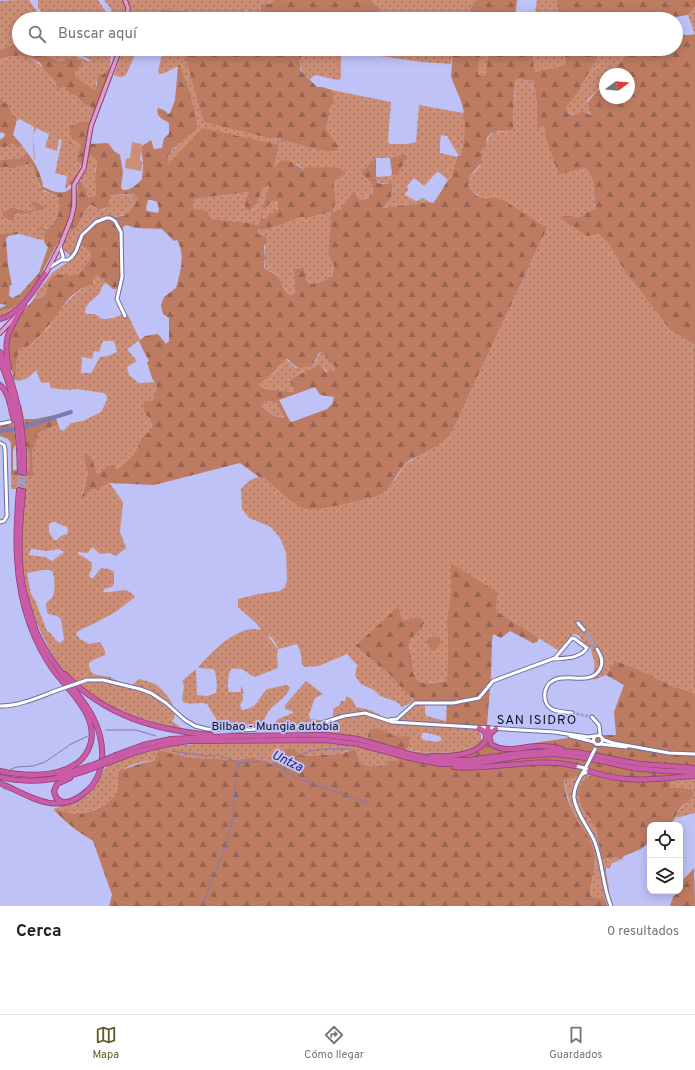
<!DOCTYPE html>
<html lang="es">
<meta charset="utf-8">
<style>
body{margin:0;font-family:Overpass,sans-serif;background:#f6f6f6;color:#222}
.controls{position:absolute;right:12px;bottom:12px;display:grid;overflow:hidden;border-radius:8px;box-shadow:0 2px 10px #0003}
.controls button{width:36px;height:36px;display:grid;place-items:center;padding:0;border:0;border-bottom:1px solid #e0e0e0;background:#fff;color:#222;font:20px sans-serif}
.compass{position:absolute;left:599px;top:68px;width:36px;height:36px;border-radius:50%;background:#fff;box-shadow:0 2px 10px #0003;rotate:74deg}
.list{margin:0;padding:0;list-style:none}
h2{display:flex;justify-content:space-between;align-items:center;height:52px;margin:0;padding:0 16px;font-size:17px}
h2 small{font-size:13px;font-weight:400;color:#767676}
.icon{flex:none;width:22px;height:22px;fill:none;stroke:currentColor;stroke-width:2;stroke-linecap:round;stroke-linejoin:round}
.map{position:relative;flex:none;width:695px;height:906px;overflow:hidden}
.search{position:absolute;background:#fff;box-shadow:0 2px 10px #0003;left:12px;right:12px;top:12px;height:44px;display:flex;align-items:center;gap:10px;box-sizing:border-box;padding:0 14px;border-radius:22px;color:#767676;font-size:15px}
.sheet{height:108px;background:#fff}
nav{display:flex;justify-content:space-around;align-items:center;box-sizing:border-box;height:56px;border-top:1px solid #e0e0e0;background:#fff;font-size:11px;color:#767676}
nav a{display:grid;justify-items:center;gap:2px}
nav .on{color:#625b28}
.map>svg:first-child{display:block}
</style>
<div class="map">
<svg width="695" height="906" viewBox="0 0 695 906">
<defs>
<pattern id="grass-dots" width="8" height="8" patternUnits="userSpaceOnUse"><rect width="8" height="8" fill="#cc8e76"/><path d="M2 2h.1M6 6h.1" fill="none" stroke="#a47260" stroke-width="1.8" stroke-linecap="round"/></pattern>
<pattern id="forest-firs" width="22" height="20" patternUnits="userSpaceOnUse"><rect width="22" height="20" fill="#bd7b61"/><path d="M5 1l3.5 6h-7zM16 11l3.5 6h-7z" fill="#986350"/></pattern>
</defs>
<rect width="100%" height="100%" fill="#bfc2f7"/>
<g fill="url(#grass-dots)" fill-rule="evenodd">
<path d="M19 0H29L42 19H19V43H16L0 50V1Z"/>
<path d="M38 0H98L108 15 112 10 104 0H123L126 7V19H46L38 7Z"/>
<path d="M127 0H274L269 4H261V11L259 14C251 15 247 9 240 11L237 19H193L188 11 163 10 162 16 175 19H129L130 7Z"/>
<path d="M372 0H476L464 19H378L381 13Z"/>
<path d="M537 0H557L558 19H534Z"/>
<path d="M695 7V34L688 15Z"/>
<path d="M34 49H60L88 61 91 60 78 54 74 49H119L116 57 111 56 110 65 112 67C110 72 101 77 96 82V88L95 90 77 78 75 72 81 64 69 58 60 62Z"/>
<path d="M123 49 137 50 127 73C123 79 119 77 114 75Z"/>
<path d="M158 49H190L184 61H186C192 82 199 101 205 122L268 138 281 139 280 141C284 142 287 141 290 141 306 144 320 151 337 152L326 129 329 116V109C335 100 332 100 332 90L391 102 388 141 390 144H407L416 142 419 105 463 113C469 125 463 141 461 154L459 155 457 153 447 136 441 135 440 142V153L457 157 452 174 448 180 440 173 437 172 424 186 414 178 407 186 408 191 405 193V195L416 201 423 198 429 202 383 208 391 198 393 184 380 183 378 181 377 177 390 176 392 174H395L406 159 402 155 390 158H376L365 168 361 174C368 178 374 185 373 193L363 200H360L356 195C342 201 348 209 331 213L328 252 329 256 334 266 331 277 322 282 310 284C305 280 306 272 302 267L298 268 294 272 295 291 293 294 290 295 286 291 277 275 265 268V236L257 234 258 229 266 230 302 217H311L332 212C339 201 334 193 334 182L342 176 345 172 344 170 321 167 313 169 306 167 304 169 297 164 274 169 279 145 168 166V155L198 125 193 104 180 66C173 67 166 74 159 74L158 71 162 55 161 53H157Z"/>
<path d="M305 49H453L451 64 422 62 373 55 343 54 341 57V78L338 80 315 75 310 79C296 68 299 63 305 49Z"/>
<path d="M481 49H489L485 76 478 75Z"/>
<path d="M533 49H563L566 64 563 67 534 72Z"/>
<path d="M603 49H631L611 74H605V82L587 101V104L592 115C582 109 582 113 574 115L566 111V108L579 91 586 77Z"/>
<path d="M12 56C17 56 24 55 28 57 37 60 56 79 56 87L59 89 63 87H65L68 92 76 96 85 105 91 107 95 110 91 123 75 124 74 141 79 143 82 148 66 142 79 148 76 161 81 164C80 171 70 187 65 190L67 176 55 173 62 140 59 139 57 151 45 147 49 134 36 128 33 136 35 160 34 159 33 142 34 127 20 119 18 120 16 122V117L13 115 8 105 0 98V59Z"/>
<path d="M516 79 534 81 537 105 538 129 544 126 557 171 561 174 584 168C595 175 594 196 596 208L584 214 581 217 570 216 598 234 608 243 624 270 670 330 695 345V694L683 689 674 687 636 668 615 661 606 675 594 680C592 671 596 667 594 661 593 656 591 653 591 648L582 641 579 635 574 634 571 636 559 651 496 611 451 563V589L447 619 448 647 447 681C435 681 416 689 413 672 412 669 413 666 412 662 411 656 409 650 409 644L423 620 418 616 407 620H403L398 608 355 646 398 682 413 701 425 704V712L426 716 478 729 481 734V740C468 757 424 754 405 749L406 737C402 737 398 737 393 736 384 733 378 725 369 731L367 740 401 760 389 761 386 765 373 767 360 763 356 751 349 750 340 754 305 756C298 756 292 750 284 750 278 754 278 762 271 764L252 757 237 760 196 758H190L159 750 154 761C141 760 127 766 117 774 117 779 118 785 117 790 114 804 88 814 76 814 69 814 61 812 54 810L53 809 56 808C87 800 93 795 106 766L134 754 166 746 213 743 293 742 308 732 271 731 274 724 278 719 293 713 292 711 285 709V705L306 681 323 694 315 698 309 715 310 719 329 721 332 720 334 708 339 706 341 701H345L347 696 352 699 356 707 370 710 390 720H394L412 705 413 702 402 707 397 702 380 696 374 690 361 684 355 676 357 665 347 654 319 666 305 667 302 665 301 654 297 644 279 649 272 638 267 635 278 649 277 656 278 668 255 677C245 673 245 667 231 669 228 674 227 686 229 692H241V687H242L244 694H242L243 700 240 705 242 710C258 708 258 698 267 689L286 685 290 687C287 698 276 702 269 711 263 719 265 725 255 732H205L218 722 207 704C199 701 191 706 183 702 180 695 187 688 182 681L196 669 197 695 207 696 216 693 217 685 215 671 213 669 198 668 199 666C212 651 240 623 261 630L257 624 238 607V599L258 594 280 591 285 587 287 580 286 552 280 538 271 527 249 518 242 509 241 489C247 482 254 476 263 477L306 510 355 502 381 494 395 480 404 465 415 458 424 454 450 436 547 228 493 197C480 199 477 196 468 186L470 176 480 166 481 151 486 144 490 135 494 132 510 131 513 130C514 113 514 96 516 79ZM422 733H427L440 736 442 739 438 742 423 740 421 737Z"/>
<path d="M13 143 18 149 22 145 26 151 23 158 0 160V147H5Z"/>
<path d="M87 153 95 159 97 162 95 173 96 194 95 196 90 198 86 194 80 177C86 170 86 162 87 153Z"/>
<path d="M31 164 37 175 39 184 44 187 39 189 58 197C61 209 58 220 48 229L45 227 42 229 45 232 43 240C34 239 27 235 18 234L19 231 0 234V168L7 167 13 169 23 165ZM39 204 44 209 14 214 12 221 6 219 2 212 12 207 27 211 36 208 34 206Z"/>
<path d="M269 184 263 209 270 203 274 201 278 205 277 210 268 217 264 218 262 215 259 227 250 223 209 219 193 208 194 199 248 192H249V194L244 204 248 211H252L264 187Z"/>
<path d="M110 194 122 195 134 194 136 196 137 201 126 215 116 216 101 220 97 224 82 247 89 251 91 258C86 268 78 277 65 276 61 276 60 275 56 277 44 285 50 298 34 299L37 292 53 272 73 259 72 256 61 249 67 233C79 229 82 216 87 206L93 205 98 210 107 208Z"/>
<path d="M60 236H62L43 274 35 285 11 313 0 318V312C7 310 14 308 20 303 38 286 52 259 60 236Z"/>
<path d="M96 275 99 276 106 283 102 286C100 300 87 298 85 312L87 314H95L102 319C109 319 120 318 123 312L128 315 140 340 127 349 137 361 127 367 129 375 139 383 154 382 157 388 153 400 147 403 144 406C146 420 161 427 141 438 136 454 129 459 117 469L115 467H107L98 474 84 456 88 473 82 494 91 489 101 488 109 483 111 485 123 502 120 532 126 547 125 549 116 556 110 553 100 554 92 547 88 553 78 552V554L84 557 92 563V568L89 575 90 578H93L101 568 109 569 114 572V584L112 587 104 589 103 592C117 594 126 584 135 597 128 602 118 611 112 614 101 620 89 626 78 631L76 634 80 639 89 644 100 642 105 651V655L93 660 89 663C89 679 101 674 110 677 113 678 116 681 119 682 123 684 127 684 131 686L139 679C144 680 150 682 155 684 164 690 182 711 172 721L185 730C152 722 115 713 86 692 48 664 25 605 22 559 20 536 23 512 24 489H11V475H25L24 445 46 425 57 422 60 429 63 431 71 423 83 421 101 412 107 400 106 394 103 393 77 389 68 390 51 388 49 382 41 383 36 370C31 376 24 382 15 380L17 358 19 349 28 346 43 333 49 327 51 322C66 304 71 293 94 283L93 278ZM103 341H114L117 352 108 356 100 357 91 373H81L82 357 92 359 94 351 99 352ZM52 522H56L61 525 67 527 68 530 67 534 61 536 57 540H54L49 532V524ZM31 549C36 549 43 551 48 551 55 550 58 547 64 552L52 561 45 557 29 555ZM43 570H50L53 572C54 579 56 589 53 596 52 599 48 601 46 603L47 612 48 614 57 616 61 619 64 640 60 643C54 641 53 633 47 631L35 600 31 594 27 573Z"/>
<path d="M321 352H324L335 366V370L328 372 322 367 305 372 290 379 289 380 294 388 293 392 267 389 259 386V384C265 379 272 375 277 369 281 366 282 361 286 359L296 368C302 366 312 366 316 361 318 358 318 355 321 352Z"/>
<path d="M266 401 278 402 284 416C275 420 268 410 261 406Z"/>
<path d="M585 774 591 775 581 783C573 804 591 813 596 830 599 839 600 849 602 858L617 857 620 860 612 863 609 869 608 868H606C605 879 614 893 605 899L590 896 595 861 593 848 572 809 567 794 564 779Z"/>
<path d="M689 777 695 778V813L676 818C680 803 691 802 694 793L692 790 671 788 670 781Z"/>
</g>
<g fill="url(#forest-firs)" fill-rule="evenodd">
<path d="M274 0H372C377 10 384 6 378 19H237L238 13 242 10 251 14H259L261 11V4H269Z"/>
<path d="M476 0H517L515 19H464Z"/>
<path d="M557 0H695V7L688 15 675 17 674 19H558Z"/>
<path d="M162 10 188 11 193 19H173L166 18 161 15 160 13Z"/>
<path d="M676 25C684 36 682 36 695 34V345L670 330 624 270 608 243 598 234 587 236 559 217 570 216 581 217 584 214 596 208C594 196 595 176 585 168L561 174 558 173 548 144 544 126 538 129 537 128V105L534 81 516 79C513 96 514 113 513 130L510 131H499L491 133 487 138 486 146 481 151C484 167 476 166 470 176 469 179 469 183 468 186L477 196 485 198 493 197 505 201 547 228 450 436C442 442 434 448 425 453 418 457 409 459 404 465 396 474 393 486 381 494 373 499 312 512 305 509 289 502 277 488 263 477H259L240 463 154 485 109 483 99 489H91L85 496 82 497 88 473 84 459 85 455 88 454 91 457 97 474C105 471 109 460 117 469 130 459 136 454 141 438 166 423 138 415 144 404 145 402 151 401 153 400L157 387 152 378 147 362 149 361 142 348 139 341 145 336 158 334 166 344 169 341V318L163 314 161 305 164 297 176 288C180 272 186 256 177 240L174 241 162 229 136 228 126 225 123 227 124 273 116 289H113L97 275 93 278V284L81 289 70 297 43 333 28 346 19 349 17 358 15 380H14C12 369 8 359 8 348 7 329 22 313 34 299 51 298 44 285 53 277 62 270 74 284 86 265 88 261 90 261 91 257L89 251 80 245C85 231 95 221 110 217 115 216 120 217 126 215L135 204 137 199 134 194 110 195 108 207 98 210 93 205 88 206C81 214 81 228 69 232L75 214 78 183 81 180 88 197H93L96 194 95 176 97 162 95 159 87 153 89 144 108 143 114 151 120 155 123 172 121 188 123 190C130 191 138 184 142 179 142 174 143 170 143 166 144 159 140 153 142 146L151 140 154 149 162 148 164 138 169 134V123C163 119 155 117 158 108L164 110 168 114 170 113 175 100 178 66 180 65C184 77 200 119 197 128L174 148 168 155V165L202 128 279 145 274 168 280 161 288 160 303 169 306 167C319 169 333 164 345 171V174L334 182C334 194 339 200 332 212H333L341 209 354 191 358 198 361 200 366 199 373 193C374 185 368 178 361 174L365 168 376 158V175L378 183 383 184 393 183 391 198 383 208 429 202 433 203 437 198 448 180 451 177 457 157 461 154 464 139 465 124 463 113 464 112 461 101 451 77 453 49H481L478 75 485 76 489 49H533L534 72 564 66 566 62 563 49H603L586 77 579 91 566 108V111C575 118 574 114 583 111L591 115 587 103 605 82V98H629V74H611L631 49H676ZM269 185 262 211 270 203 274 201 277 202 278 209 266 218H263L262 213 258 226 250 223 210 219 208 212 193 208 194 199 249 192 244 204 246 209 250 212 256 204 264 187ZM148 200H152L157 202 159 209 158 213 147 211 146 208ZM331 212 328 252 329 256 334 266 332 276 322 282 310 284 307 281 304 268 302 267 296 269 294 272 295 292 292 295C283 293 283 283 278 277 274 272 268 272 264 267L265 258 264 247 267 239 265 236 257 234 258 229 266 230 302 217H311ZM321 352H324L327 360 335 366V370L326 372 320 365 292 378 289 381 294 388 293 392 267 389 259 386V384L270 376 286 359H288C298 370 300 370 314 363L319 353ZM315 387 320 395 334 397 332 404 327 409 292 422 290 421 279 400ZM266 401 277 402 284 417C274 419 269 411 261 406Z"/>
<path d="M16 43H19V49H34L60 62 69 58 81 61 82 64 75 73 77 78 95 90C98 85 96 79 100 74H104L108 69 111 70 95 110H93L91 107 85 105 76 96 68 92 65 87H63L57 90C55 78 52 79 45 71 43 69 42 65 40 63 28 54 14 54 0 59V50Z"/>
<path d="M190 49H305L300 61V70L317 87H322L332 90 334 102 329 109V116L326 129 337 145 338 151C324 154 304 144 290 142 287 141 284 142 280 142L281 139 268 138 204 122 186 61H183Z"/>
<path d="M0 98 8 105 13 115 16 117V124L13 135 22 145 18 149 13 143 5 147H0V140L5 136 4 133 0 132Z"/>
<path d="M82 121 91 123 84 164 71 185 70 184 81 167V164L76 161 79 148 64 141H66L81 148 79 143C71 140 69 136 70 127Z"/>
<path d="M26 151C36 164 39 170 43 185L41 186C37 180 36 171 31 164L23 165 13 169 7 167 0 168V160L23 158Z"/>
<path d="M402 155H406V159L397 175 392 174 390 158Z"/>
<path d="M44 187C53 192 64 196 71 188H73L72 206 66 227 38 280 20 303 13 308 0 312V308L8 305 0 304V234L19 231 18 234 8 236 6 239 8 265 12 285H10L9 295 12 298 20 294 39 273 48 247C43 242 43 239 45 232L42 229 38 230 37 229 41 227 48 229C58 220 61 209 58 197L44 190 39 191V189Z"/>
<path d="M31 202H36L45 208 44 209 23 214 18 213 14 214V219L12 221C6 219 3 218 2 212L12 207C17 209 21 209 27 211L36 208 34 206 31 204Z"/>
<path d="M21 404 24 419H35L55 415 58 424 37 433 36 444 32 450 33 476 11 475V443L8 439 0 436V426L9 425 13 423 16 444 13 450V470H17V472L26 473 27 471H30L29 452 25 443 20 407Z"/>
<path d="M451 563 497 592 496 611 539 638 537 642 533 643 510 631 501 638 493 634 492 642 491 676 487 725 478 729 446 724 447 701 437 703 415 702 390 675 355 646 398 607 403 620H407L418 616 421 618 424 622C422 631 413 634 410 642 407 648 411 654 412 660 413 664 412 668 413 672 418 689 434 682 447 681L448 647 447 619 451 589Z"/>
<path d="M434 637H439L441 641 436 650 432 651 426 642 430 638Z"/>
<path d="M615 661 636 668 674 687 683 689 695 694V778L670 781 671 788H683L692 790 694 793C693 800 685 802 681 807 674 816 674 831 658 822L656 825H650L649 842 641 849 624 856 621 860 617 857 602 859 596 829 588 815H586C582 807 575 793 581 784 583 780 588 778 591 775L585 774 564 780C565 790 567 800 572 809 577 822 595 843 595 856 595 869 591 883 590 896L605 899 608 906H109L112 895 93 841 76 830 64 820 54 810C61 811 67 813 73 814 86 815 110 806 116 793 120 786 115 778 119 771L142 763 154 761 159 750 190 758H196L237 760 252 757 271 764C279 760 279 747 291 749 296 750 299 756 305 756L341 754 353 749 356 751 360 763 373 767 386 765 389 761 400 760 391 755 375 750 367 740 369 731C378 724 387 734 396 736 400 737 404 736 409 737V744L406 750C423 754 471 757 481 739L501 748 587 735H616L614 712 624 685 606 675Z"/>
<path d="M694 868 695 906H670L673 897 680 891 682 881Z"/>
</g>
<path fill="#cc8e76" d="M132 142 142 144 140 160 143 162 141 171 125 168 126 159 130 158Z"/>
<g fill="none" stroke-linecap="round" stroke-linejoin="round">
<g stroke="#7a7bb8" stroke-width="1">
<path d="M106 730H136L156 736"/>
<path d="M172 751 207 756 219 755 239 763 262 761 277 766 299 779 368 803"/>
<path d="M11 769 17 767 33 766 45 762 71 744 88 736"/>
<path d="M283 769C292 765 293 759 300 755 315 747 334 749 350 749"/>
<path d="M237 773 239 764"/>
<path d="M203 906 212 880 223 854 232 823 236 780"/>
</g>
<g stroke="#7a7bb8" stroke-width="4">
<path d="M23 427 71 412"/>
<path d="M0 431 15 429"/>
</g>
<g stroke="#9c9ecc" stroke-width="3" stroke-dasharray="3 1.5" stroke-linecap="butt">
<path d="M584 630 597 649"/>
<path d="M572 713 592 717"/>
<path d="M5 778V790"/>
</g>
<g stroke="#9c9ecc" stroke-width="4.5" stroke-dasharray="4.5 2" stroke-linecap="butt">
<path d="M19 490 20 472"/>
<path d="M23 491 24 473"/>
</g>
<defs>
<g id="minor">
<path d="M62 260H68L72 257 76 251 82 235 96 222 106 218H110L115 221 121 232 122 277 117 299 125 316"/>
<path d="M50 267 63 259C64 255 60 250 60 246"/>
<path d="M0 424 10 422"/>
<path d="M0 443 4 445 5 449 7 516 4 521 0 522"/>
<path d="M578 623 584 630"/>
<path d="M87 680H103L140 689 151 693 166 703 185 720 195 726 207 729 241 730 308 726 322 723 344 716 365 713 392 722 554 732 588 737 595 736"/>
<path d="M0 706C20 706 39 697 58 690"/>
<path d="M572 713C567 712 559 712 554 710 541 705 542 686 554 680 568 673 591 686 600 669 604 662 601 656 597 649"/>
<path d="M592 717 599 725 600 734"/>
<path d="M389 720 397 719 415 703H453L479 698 493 681 555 658 572 638 575 639 587 648C580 659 564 658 553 659"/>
<circle cx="598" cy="740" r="4.5"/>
<path d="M570 736 594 742"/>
<path d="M602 738 604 740 613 743 669 753 695 754"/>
<path d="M600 744 626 747"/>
<path d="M575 766 585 768 589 771 583 774"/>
<path d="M586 767C581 776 573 787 574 798 576 813 588 827 594 840 603 861 602 885 611 906"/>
</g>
<g id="major">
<path d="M125 0 128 8 127 19"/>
<path d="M45 275 61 244 71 219 74 206V185L84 168 91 126 120 49"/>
<path d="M0 333 16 316"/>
</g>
<g id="highway">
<path d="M0 319C20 314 34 290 45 274"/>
<path d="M0 352C17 390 25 432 24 473"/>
<path d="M0 361C16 396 19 434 20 472"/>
<path d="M9 368C2 338 9 330 24 305"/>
<path d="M0 385C10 394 10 408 14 420"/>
<path d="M65 674C105 716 155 730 211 735"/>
<path d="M479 728 484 731 486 735"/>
<path d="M488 728 491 744C505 754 524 746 540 746 547 746 555 747 562 749"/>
<path d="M490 734 496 729"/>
<path d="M116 755 143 745 171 739 233 736 325 735 358 739 416 756 443 760H469L521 753 555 751 577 752 639 764 695 768"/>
<path d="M431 756C446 757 474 756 484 743 487 739 486 733 488 728"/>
<path d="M118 759C141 749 164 744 189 741L325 740 358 744 410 758 440 764 479 763 522 756 555 754 587 758 633 768 665 771 695 772"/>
<path d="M454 767C493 771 538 756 575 766"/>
<path d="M0 771C22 776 54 778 74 765 80 762 85 756 88 750 103 720 70 692 54 671 44 657 36 641 30 625 14 581 15 536 19 490"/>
<path d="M589 771C601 775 613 778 626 779 649 781 672 777 695 776"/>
<path d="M58 774 73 771 95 764"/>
<path d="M0 777C31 785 67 779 96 767"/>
<path d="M0 783C30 796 59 818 88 790 96 783 101 771 102 760 106 713 65 685 44 647 41 641 37 635 35 628 31 614 26 601 23 587 17 555 20 523 23 491"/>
<path d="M66 802C59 802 55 798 54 791L57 784 70 778"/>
</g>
</defs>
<use href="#minor" stroke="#6d6e9f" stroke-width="5"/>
<use href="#major" stroke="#894077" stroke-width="5.5"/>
<use href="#highway" stroke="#894077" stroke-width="6"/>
<use href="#minor" stroke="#fff" stroke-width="3"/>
<use href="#major" stroke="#df9dc9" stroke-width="3.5"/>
<use href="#highway" stroke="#ca5ba5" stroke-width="4.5"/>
<defs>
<g id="minor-bridge">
<path d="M58 690 87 680"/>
<path d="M586 767 595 749"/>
</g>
<g id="highway-bridge">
<path d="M95 764 116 755"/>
<path d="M96 767 118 759"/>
</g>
</defs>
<use href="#minor-bridge" stroke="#6d6e9f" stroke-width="5" stroke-linecap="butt"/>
<use href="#highway-bridge" stroke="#894077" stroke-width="6" stroke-linecap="butt"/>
<use href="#minor-bridge" stroke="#fff" stroke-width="3"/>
<use href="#highway-bridge" stroke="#ca5ba5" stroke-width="4.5"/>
</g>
<g text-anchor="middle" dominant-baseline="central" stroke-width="4" stroke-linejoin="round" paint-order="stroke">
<g font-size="12" fill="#0f0f22" stroke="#bfc2f7">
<text x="275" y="727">Bilbao - Mungia autobia</text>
</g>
<g font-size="13" letter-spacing="1" fill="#0f0f22" stroke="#bfc2f7">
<text x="537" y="721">SAN ISIDRO</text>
</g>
<g font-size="13" font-style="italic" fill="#271c65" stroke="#bfc2f7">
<text transform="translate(287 762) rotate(26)">Untza</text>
</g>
</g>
</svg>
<div class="controls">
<button><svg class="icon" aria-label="locate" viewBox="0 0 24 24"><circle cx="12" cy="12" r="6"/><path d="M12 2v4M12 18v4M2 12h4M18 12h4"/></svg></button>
<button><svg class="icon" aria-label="layers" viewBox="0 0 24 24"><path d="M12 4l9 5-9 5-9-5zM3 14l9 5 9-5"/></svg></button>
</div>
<svg class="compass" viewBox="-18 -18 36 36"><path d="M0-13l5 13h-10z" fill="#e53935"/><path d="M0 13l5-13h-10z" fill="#767676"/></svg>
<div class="search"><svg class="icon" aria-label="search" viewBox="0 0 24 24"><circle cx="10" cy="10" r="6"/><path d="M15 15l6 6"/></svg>Buscar aquí</div>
</div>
<section class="sheet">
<h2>Cerca<small>0 resultados</small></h2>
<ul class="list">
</ul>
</section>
<nav>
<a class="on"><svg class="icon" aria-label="map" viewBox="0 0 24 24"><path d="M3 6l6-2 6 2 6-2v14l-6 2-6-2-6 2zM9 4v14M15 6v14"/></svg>Mapa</a>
<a><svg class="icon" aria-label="directions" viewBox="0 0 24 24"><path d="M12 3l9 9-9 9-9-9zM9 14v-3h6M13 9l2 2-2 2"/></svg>Cómo llegar</a>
<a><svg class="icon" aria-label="saved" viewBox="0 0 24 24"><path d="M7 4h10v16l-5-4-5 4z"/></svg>Guardados</a>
</nav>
